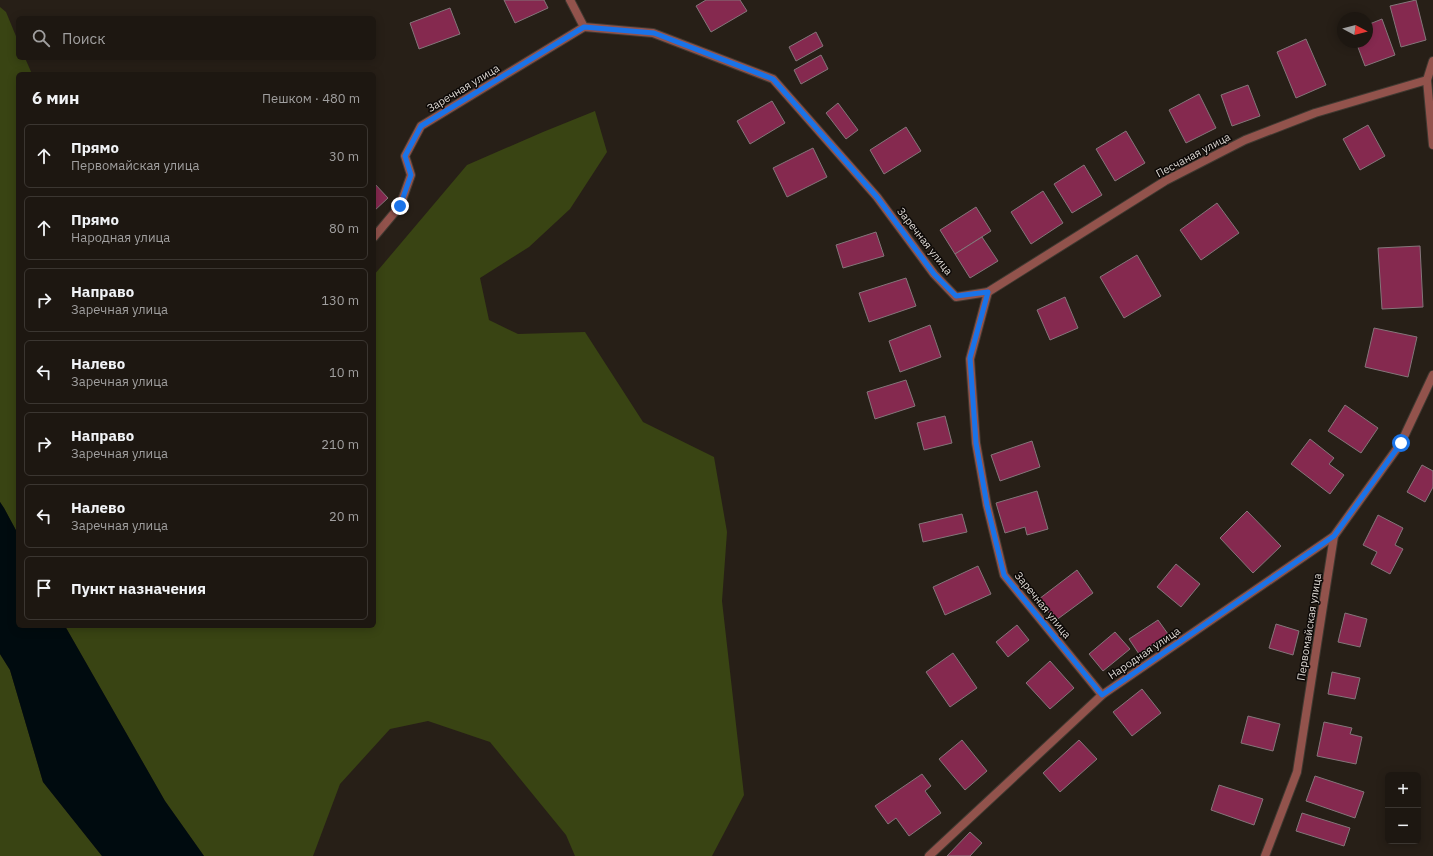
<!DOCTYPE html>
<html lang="ru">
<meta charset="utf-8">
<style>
body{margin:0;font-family:"IBM Plex Sans",sans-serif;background:#2a241f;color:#f1f3f6}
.controls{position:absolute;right:12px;bottom:12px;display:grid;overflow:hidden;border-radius:6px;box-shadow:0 2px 10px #0003}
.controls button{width:36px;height:36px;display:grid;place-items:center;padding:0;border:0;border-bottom:1px solid #3b3631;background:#1d1711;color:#f1f3f6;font:20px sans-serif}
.compass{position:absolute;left:1337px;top:12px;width:36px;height:36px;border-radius:50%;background:#1d1711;box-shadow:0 2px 10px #0003;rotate:97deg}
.stop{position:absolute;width:12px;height:12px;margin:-9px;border:3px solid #1a73e8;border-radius:50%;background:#fff}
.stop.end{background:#1a73e8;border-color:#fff;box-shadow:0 1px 4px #0008}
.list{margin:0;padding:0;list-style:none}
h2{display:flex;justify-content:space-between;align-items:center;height:52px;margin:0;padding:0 16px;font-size:17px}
h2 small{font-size:13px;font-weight:400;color:#a09f9f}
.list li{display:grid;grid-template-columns:26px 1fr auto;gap:12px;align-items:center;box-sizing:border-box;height:64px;margin:0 8px 8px;padding:0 8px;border:1px solid #3b3631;border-radius:6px}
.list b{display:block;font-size:15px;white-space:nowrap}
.list p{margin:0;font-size:13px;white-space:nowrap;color:#a09f9f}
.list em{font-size:13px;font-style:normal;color:#a09f9f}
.icon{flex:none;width:22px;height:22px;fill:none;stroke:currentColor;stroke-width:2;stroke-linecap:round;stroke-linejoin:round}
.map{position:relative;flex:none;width:1433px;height:856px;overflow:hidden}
.search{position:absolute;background:#1d1711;box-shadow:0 2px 10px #0003;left:16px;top:16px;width:360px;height:44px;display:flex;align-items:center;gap:10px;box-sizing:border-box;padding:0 14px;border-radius:6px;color:#a09f9f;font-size:15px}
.panel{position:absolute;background:#1d1711;box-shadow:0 2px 10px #0003;left:16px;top:72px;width:360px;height:556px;border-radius:6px}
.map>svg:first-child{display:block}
</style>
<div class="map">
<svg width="1433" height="856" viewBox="0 0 1433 856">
<rect width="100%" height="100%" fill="#271f17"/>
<g fill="#394413">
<path d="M0 7 6 12 18 41V58H25L32 74H18V534L4 508 0 502Z"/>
<path d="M595 111 607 152 570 209 529 247 480 278 489 320 518 334 585 332 643 422 714 457 727 532 722 601 744 795 712 856H575L566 835 490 742 428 721 390 729 340 784 313 856H204L165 801 65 626H374V275L467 165 543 132Z"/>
<path d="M0 654 10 670 43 782 102 856H0Z"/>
</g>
<path fill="#000b0f" d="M0 502 4 508 18 534V626H65L165 801 204 856H102L43 782 10 670 0 654Z"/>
<g fill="#85294f" stroke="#84767a">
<path d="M504 0H544L548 8 515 23Z"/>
<path d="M706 0H740L747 11 711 32 696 6Z"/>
<path d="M1416 0 1426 40 1401 47 1390 6Z"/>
<path d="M450 8 460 34 419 49 410 23Z"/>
<path d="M1382 19 1395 55 1365 66 1356 42H1367V25Z"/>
<path d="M816 32 823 46 796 61 789 47Z"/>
<path d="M1306 39 1326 85 1296 98 1277 52Z"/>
<path d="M821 55 828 69 801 84 794 70Z"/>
<path d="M1248 85 1260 116 1232 126 1221 95Z"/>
<path d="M1199 94 1216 128 1186 143 1169 110Z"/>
<path d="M772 101 785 123 750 144 737 121Z"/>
<path d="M838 103 858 130 846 139 826 113Z"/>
<path d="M1368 125 1385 156 1360 170 1343 139Z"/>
<path d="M906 127 921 151 884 174 870 150Z"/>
<path d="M1126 131 1145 163 1115 181 1096 149Z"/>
<path d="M813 148 827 177 787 197 773 168Z"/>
<path d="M1084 165 1102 195 1072 213 1054 184Z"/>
<path d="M374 183 388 198 374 211Z"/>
<path d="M1043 191 1063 223 1031 244 1011 212Z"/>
<path d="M1217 203 1239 233 1201 260 1180 230Z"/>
<path d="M976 207 991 231 955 254 940 230Z"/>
<path d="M876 232 884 256 843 268 836 245Z"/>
<path d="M982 237 998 261 970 278 955 254Z"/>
<path d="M1420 246 1423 307 1382 309 1378 248Z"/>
<path d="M1137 255 1161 296 1124 318 1100 277Z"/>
<path d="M906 278 916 306 869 322 859 293Z"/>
<path d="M1065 297 1078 328 1050 340 1037 310Z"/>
<path d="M930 325 941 357 900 372 889 341Z"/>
<path d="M1374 328 1417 337 1408 377 1365 367Z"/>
<path d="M906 380 915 406 875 419 867 392Z"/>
<path d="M1345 405 1378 428 1361 453 1328 431Z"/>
<path d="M945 416 952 443 924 450 917 423Z"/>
<path d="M1310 439 1334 458 1329 464 1344 475 1330 494 1291 464Z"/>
<path d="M1032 441 1040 467 1000 481 991 455Z"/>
<path d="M1422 465 1433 471V487L1425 502 1407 492Z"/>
<path d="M1037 491 1048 529 1027 535 1025 527 1005 533 996 503Z"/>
<path d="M1247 511 1281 546 1253 573 1220 538Z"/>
<path d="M962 514 967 532 923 542 919 524Z"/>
<path d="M1378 515 1403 528 1395 545 1403 549 1390 574 1371 564 1377 552 1363 545Z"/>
<path d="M1176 564 1200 584 1181 607 1157 587Z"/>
<path d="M978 566 991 594 945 615 933 587Z"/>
<path d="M1077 570 1093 593 1055 621 1039 599Z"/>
<path d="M1345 613 1367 619 1360 647 1338 642Z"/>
<path d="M1158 620 1168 634 1139 654 1129 639Z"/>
<path d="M1276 624 1299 631 1293 655 1269 648Z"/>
<path d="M1017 625 1029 640 1008 657 996 642Z"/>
<path d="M1115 632 1130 649 1103 671 1089 654Z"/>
<path d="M953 653 977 688 950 707 926 672Z"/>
<path d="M1050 661 1074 688 1050 709 1026 683Z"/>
<path d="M1332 672 1360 678 1355 699 1328 694Z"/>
<path d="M1142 689 1161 713 1132 736 1113 712Z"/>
<path d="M1248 716 1280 724 1273 751 1241 743Z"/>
<path d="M1324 722 1352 728 1350 734 1362 737 1356 764 1317 756Z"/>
<path d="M962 740 987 771 965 790 939 759Z"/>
<path d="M1079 740 1097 759 1060 792 1043 773Z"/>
<path d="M922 774 931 786 925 791 941 813 909 836 896 818 888 824 875 806Z"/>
<path d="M1315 776 1364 792 1355 818 1306 801Z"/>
<path d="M1219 785 1263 799 1254 825 1211 810Z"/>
<path d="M1302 813 1350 828 1344 846 1296 831Z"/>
<path d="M970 832 982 843 970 856H947Z"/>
</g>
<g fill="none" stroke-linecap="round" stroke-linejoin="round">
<defs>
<g id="minor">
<path d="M570 0 584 27 653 33 773 79 877 197 934 274 956 297 988 292 970 359 976 443 987 505 1004 575 1102 695"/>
<path d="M1433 61 1427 80 1433 145"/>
<path d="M374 237 400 206 411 175 405 156 421 126 584 27"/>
<path d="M988 292 1165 181 1245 140 1315 113 1427 80"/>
<path d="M929 856 1102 695 1334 536"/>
<path d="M1265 856 1297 772 1334 536 1401 443 1433 375"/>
</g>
</defs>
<use href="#minor" stroke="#403931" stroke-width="10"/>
<use href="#minor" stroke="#92534c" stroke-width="8"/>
</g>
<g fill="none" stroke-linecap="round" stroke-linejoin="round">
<path stroke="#1a73e8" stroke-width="5" d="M400 206 411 175 405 156 421 126 584 27 654 33 773 79 877 197 934 274 956 296 988 292 970 358 976 443 987 505 1004 575 1102 695 1334 536 1401 443"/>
</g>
<g text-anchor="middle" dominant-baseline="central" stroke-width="3" stroke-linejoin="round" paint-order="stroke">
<g font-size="11" fill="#ddd8d3" stroke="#0d0907">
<text transform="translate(463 88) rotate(-31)">Заречная улица</text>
<text transform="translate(1193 155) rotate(-28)">Песчаная улица</text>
<text transform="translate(925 241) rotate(52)">Заречная улица</text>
<text transform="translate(1043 605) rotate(51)">Заречная улица</text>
<text transform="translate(1309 627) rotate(-81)">Первомайская улица</text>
<text transform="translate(1144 653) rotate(-34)">Народная улица</text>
</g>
</g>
</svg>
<div class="controls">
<button>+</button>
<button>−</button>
</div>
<svg class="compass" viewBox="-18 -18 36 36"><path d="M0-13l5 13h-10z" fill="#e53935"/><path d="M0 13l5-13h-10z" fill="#a09f9f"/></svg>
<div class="stop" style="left:1401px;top:443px"></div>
<div class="stop end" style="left:400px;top:206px"></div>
<div class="search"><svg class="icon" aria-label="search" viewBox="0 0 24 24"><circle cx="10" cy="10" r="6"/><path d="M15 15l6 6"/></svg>Поиск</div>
<section class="panel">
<h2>6 мин<small>Пешком · 480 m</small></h2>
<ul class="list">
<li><svg class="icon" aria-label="ahead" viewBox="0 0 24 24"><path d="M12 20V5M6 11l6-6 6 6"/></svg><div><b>Прямо</b><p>Первомайская улица</p></div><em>30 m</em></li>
<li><svg class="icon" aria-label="ahead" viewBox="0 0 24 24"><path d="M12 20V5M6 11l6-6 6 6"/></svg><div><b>Прямо</b><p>Народная улица</p></div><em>80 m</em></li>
<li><svg class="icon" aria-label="right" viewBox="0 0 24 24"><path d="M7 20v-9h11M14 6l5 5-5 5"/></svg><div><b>Направо</b><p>Заречная улица</p></div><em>130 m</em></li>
<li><svg class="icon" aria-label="left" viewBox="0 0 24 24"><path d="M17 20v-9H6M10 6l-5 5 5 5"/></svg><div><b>Налево</b><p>Заречная улица</p></div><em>10 m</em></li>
<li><svg class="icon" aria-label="right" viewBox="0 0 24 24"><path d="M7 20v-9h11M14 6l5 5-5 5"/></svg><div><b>Направо</b><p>Заречная улица</p></div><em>210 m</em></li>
<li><svg class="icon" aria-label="left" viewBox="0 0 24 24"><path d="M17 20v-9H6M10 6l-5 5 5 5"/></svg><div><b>Налево</b><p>Заречная улица</p></div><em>20 m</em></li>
<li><svg class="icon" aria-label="arrive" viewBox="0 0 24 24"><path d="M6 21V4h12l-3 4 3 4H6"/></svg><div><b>Пункт назначения</b></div></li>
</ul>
</section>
</div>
